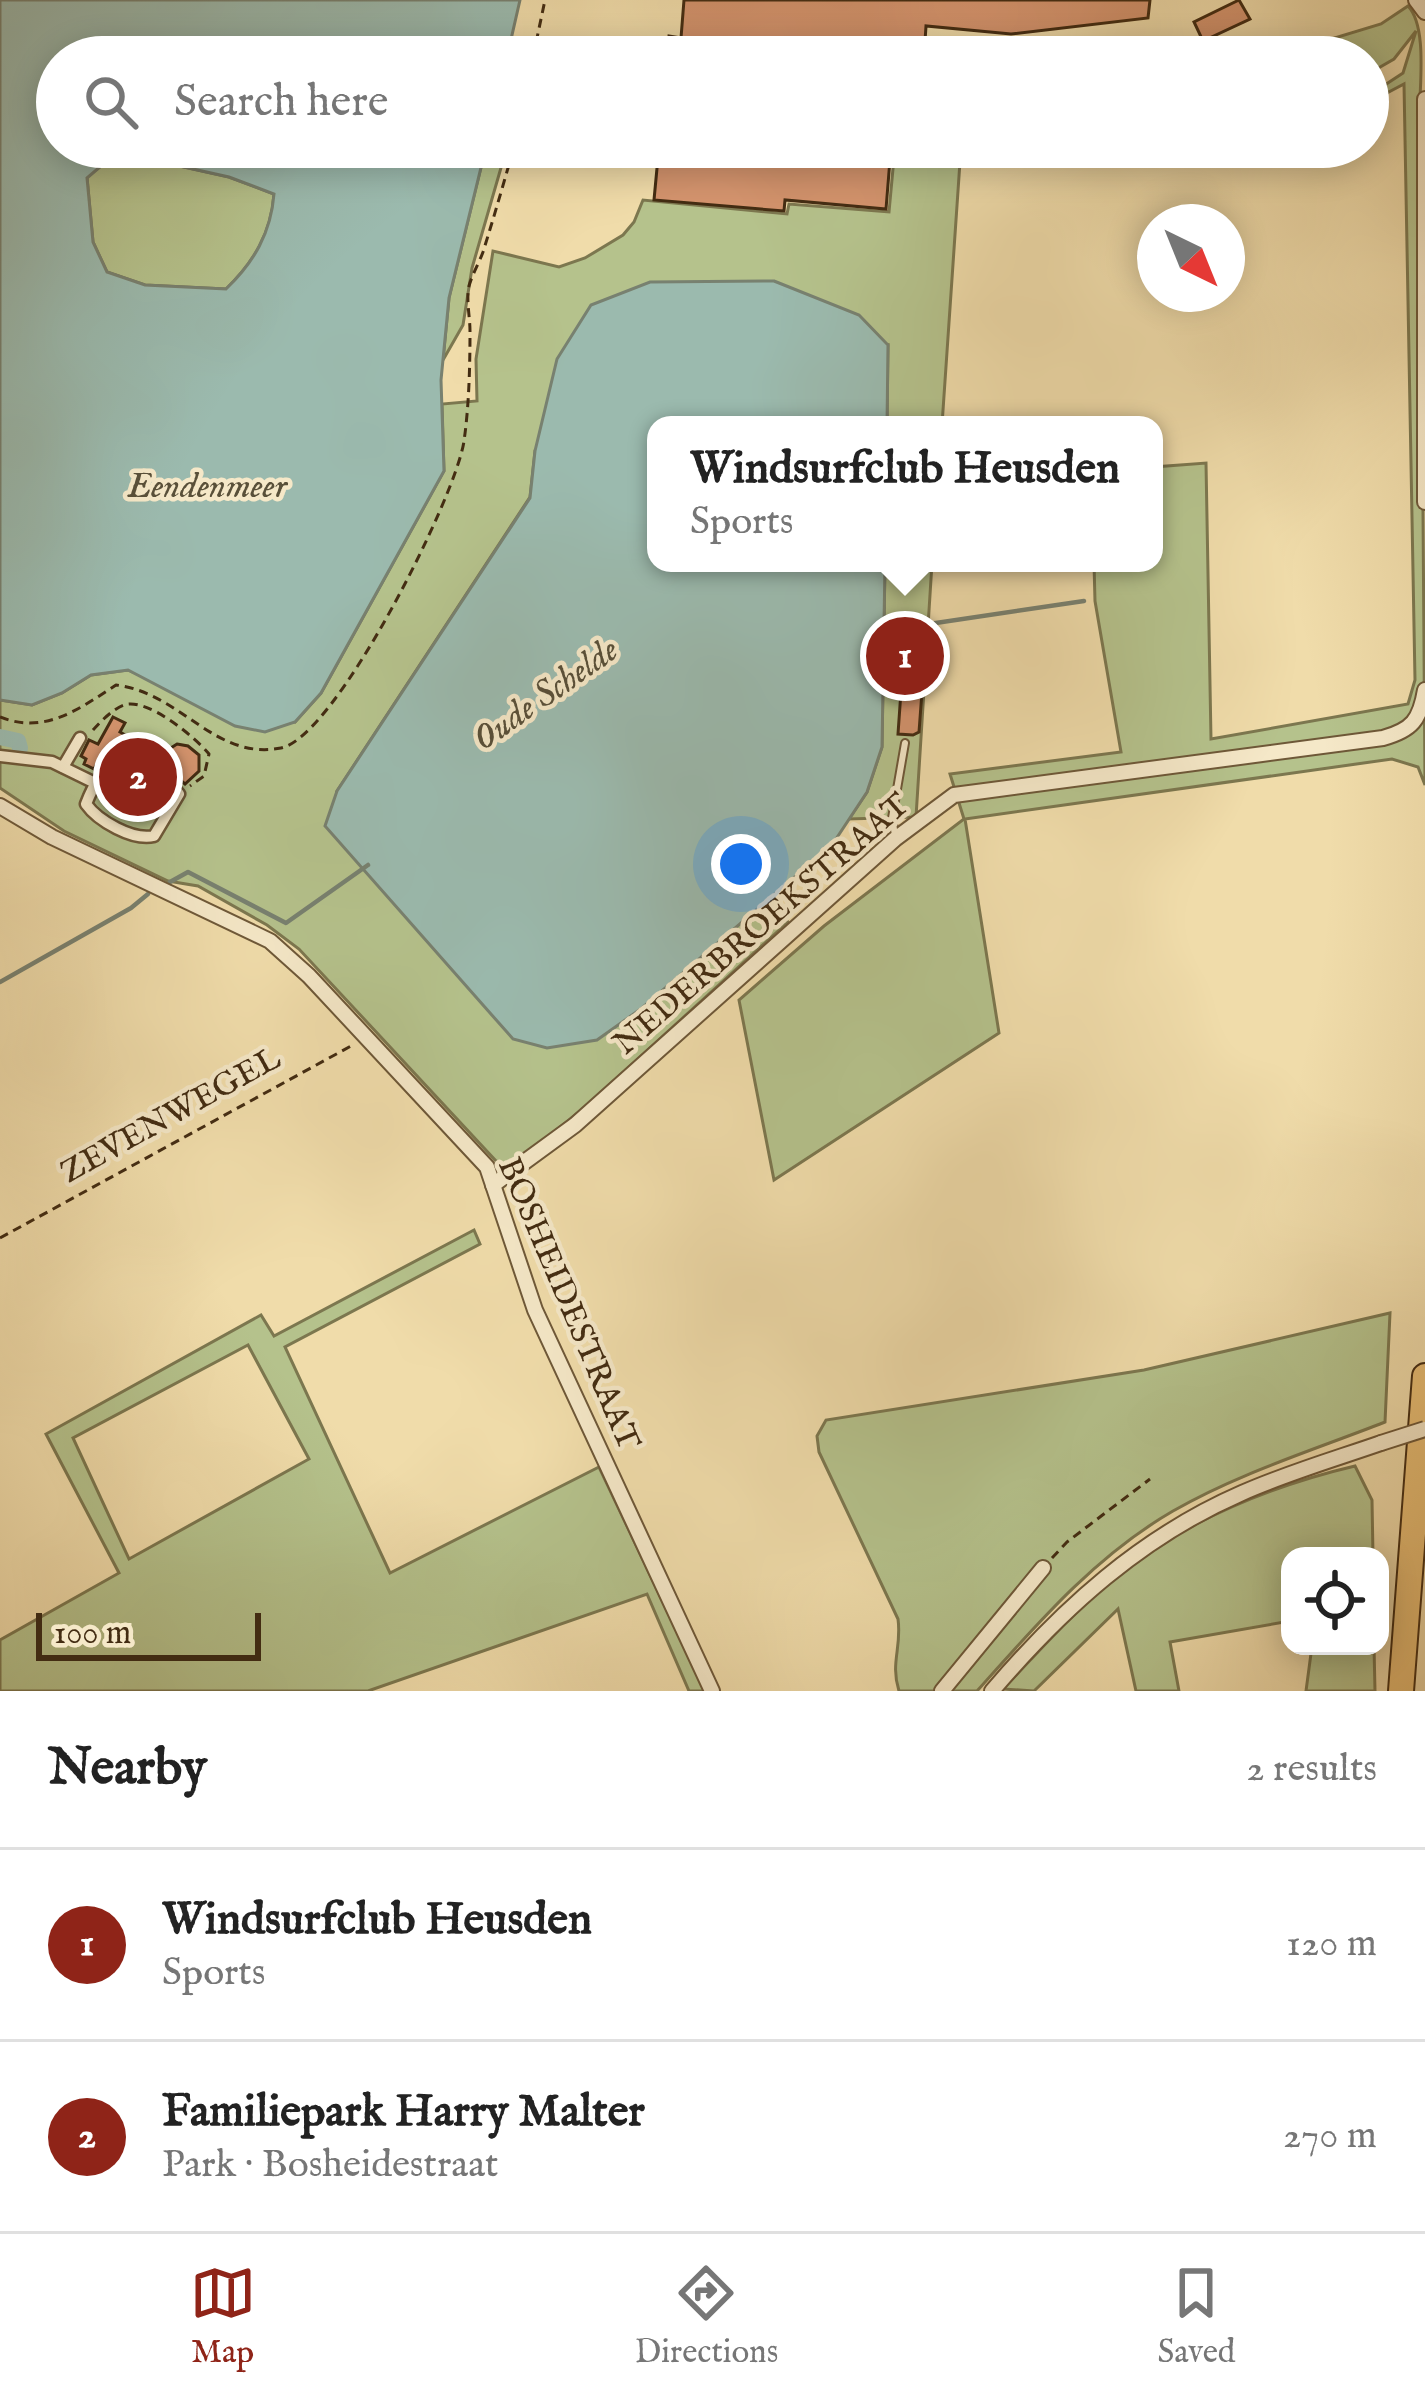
<!DOCTYPE html>
<meta charset="utf-8">
<style>
body{margin:0;font-family:"IM FELL English",serif;background:#f2f2f2;color:#222}
.controls{position:absolute;right:36px;bottom:36px;display:grid;overflow:hidden;border-radius:24px;box-shadow:0 6px 30px #0003}
.controls button{width:108px;height:108px;display:grid;place-items:center;padding:0;border:0;border-bottom:3px solid #e0e0e0;background:#fff;color:#222;font:60px sans-serif}
.compass{position:absolute;left:1137px;top:204px;width:108px;height:108px;border-radius:50%;background:#fff;box-shadow:0 6px 30px #0003;rotate:137deg}
.scale{position:absolute;left:36px;bottom:30px;width:225px;box-sizing:border-box;padding-left:12px;border:6px solid #432c12;border-top:0;font-size:33px;line-height:42px;white-space:nowrap;color:#432c12;-webkit-text-stroke:9px #f5e8c8;paint-order:stroke}
.you{position:absolute;left:741px;top:864px;width:42px;height:42px;margin:-30px;border:9px solid #fff;border-radius:50%;background:#1a73e8;box-shadow:0 0 0 18px #1a73e833}
.badge{display:grid;place-items:center;width:78px;height:78px;border-radius:50%;background:#8f2418;color:#fff;font-size:39px;font-weight:700}
.pin{position:absolute;translate:-50% -50%;border:6px solid #fff;box-shadow:0 3px 12px #0006}
.popup{position:absolute;left:647px;top:416px;width:516px;height:156px;box-sizing:border-box;display:grid;place-content:center;border-radius:24px;background:#fff;filter:drop-shadow(0 3px 9px #0005);font-size:39px;white-space:nowrap;color:#767676}
.popup b{font-size:45px;color:#222}
.popup::after{content:'';position:absolute;left:50%;top:100%;margin-left:-24px;border:24px solid transparent;border-top-color:#fff}
.list{margin:0;padding:0;list-style:none}
h2{display:flex;justify-content:space-between;align-items:center;height:156px;margin:0;padding:0 48px;font-size:51px}
h2 small{font-size:39px;font-weight:400;color:#767676}
.list li{display:grid;grid-template-columns:78px 1fr auto;gap:36px;align-items:center;box-sizing:border-box;height:192px;padding:0 48px;border-top:3px solid #e0e0e0}
.list b{display:block;font-size:45px;white-space:nowrap}
.list p{margin:0;font-size:39px;white-space:nowrap;color:#767676}
.list em{font-size:39px;font-style:normal;color:#767676}
.icon{flex:none;width:66px;height:66px;fill:none;stroke:currentColor;stroke-width:2;stroke-linecap:round;stroke-linejoin:round}
.map{position:relative;flex:none;width:1425px;height:1691px;overflow:hidden}
.search{position:absolute;background:#fff;box-shadow:0 6px 30px #0003;left:36px;right:36px;top:36px;height:132px;display:flex;align-items:center;gap:30px;box-sizing:border-box;padding:0 42px;border-radius:66px;color:#767676;font-size:45px}
.sheet{height:540px;background:#fff}
nav{display:flex;justify-content:space-around;align-items:center;box-sizing:border-box;height:168px;border-top:3px solid #e0e0e0;background:#fff;font-size:33px;color:#767676}
nav a{display:grid;justify-items:center;gap:6px}
nav .on{color:#8f2418}
.map>svg:first-child{display:block}
</style>
<div class="map">
<svg width="1425" height="1691" viewBox="0 0 1425 1691">
<rect width="100%" height="100%" fill="#f0dcaa"/>
<filter id="stains"><feTurbulence type="fractalNoise" baseFrequency=".00167" numOctaves="4"/><feColorMatrix values="0 0 0 0 .2 0 0 0 0 .09 0 0 0 0 .02 0 0 0 .5 -.17"/></filter>
<radialGradient id="worn" r=".72"><stop offset=".6" stop-color="#630" stop-opacity="0"/><stop offset="1" stop-color="#630" stop-opacity=".3"/></radialGradient>
<g fill="#b5c28c" stroke="#7c774f" stroke-width="3" fill-rule="evenodd">
<path d="M1408 6C1425 24 1421 71 1420 99L1425 785 1418 767 1392 759 965 819 999 1033 774 1180 739 1000 824 926 964 819 950 774 1121 752 1095 601 1094 563H1154V467L1206 463 1211 739 1408 704 1415 680 1404 84 1368 103V96L1403 73 1416 31 1394 59 1368 74V57H1272L1381 24Z"/>
<path d="M486 147H507L472 268 463 325 443 360 449 298Z"/>
<path d="M895 147H961L942 425H887L888 345 535 451 530 497 337 791 642 1008 769 898 788 922 584 1108 524 1156 507 1164 497 1162 299 949 267 925 198 886 168 881 64 831 0 788V700L32 705 62 693 91 675 128 670 159 684 295 722 321 693 444 471 442 404 477 401 476 359 493 251 559 267 585 258 623 235 634 222 643 200 787 214 789 204 889 212Z"/>
<path d="M148 159 229 177 274 194C271 233 254 262 226 289L145 285 107 272 93 242 87 177 108 160Z"/>
<path d="M885 563H932L916 817 849 819 867 792 882 747Z"/>
<path d="M474 1230 480 1244 285 1347 390 1573 599 1467 705 1691H689L647 1594 368 1691H0V1640L119 1573 46 1434 261 1315 274 1336ZM248 1345 309 1459 129 1559 73 1438Z"/>
<path d="M1390 1313 1385 1422C1314 1450 1239 1473 1173 1511 1095 1556 1036 1625 977 1691H899C890 1663 902 1647 898 1619L819 1452 817 1436 826 1420 1144 1370Z"/>
<path d="M1355 1466 1372 1500 1373 1556H1290V1621L1170 1642 1179 1691H1136L1118 1609 1034 1691 1003 1689C1041 1649 1078 1607 1121 1572 1187 1520 1274 1485 1355 1466Z"/>
<path d="M1312 1646H1374L1375 1691H1306Z"/>
</g>
<g fill="#9bbaae" stroke="#788170" stroke-width="3" fill-rule="evenodd">
<path d="M0 0H520L507 57H57V147H486L449 298 441 380 444 471 321 693 295 722 265 732 235 726 128 670 91 675 62 693 32 705 0 700ZM148 159 229 177 274 194C271 233 254 262 226 289L145 285 107 272 93 242 87 178 108 160Z"/>
<path d="M774 281 859 315 888 345 887 425H656V563H885L882 747 867 792 832 845 642 1008 597 1040 547 1048 513 1039 325 826 337 791 530 498 535 451 557 359 591 305 650 282Z"/>
</g>
<g fill="none" stroke-linecap="round" stroke-linejoin="round">
<g stroke="#788170" stroke-width="4.5">
<path d="M882 631 1084 601"/>
<path d="M170 882 188 872 286 923 368 865"/>
<path d="M0 982 131 908 148 894"/>
</g>
<path stroke="#9bbaae" stroke-width="16" d="M0 737 18 741 20 748"/>
</g>
<g fill="#d3936d" stroke="#432c12" stroke-width="3">
<path d="M684 0H1150L1148 18 1011 34 926 26 924 57H667L669 36 681 38Z"/>
<path d="M1239 0 1250 19 1203 41 1194 22Z"/>
<path d="M659 147H891L886 209 785 200 784 211 654 200Z"/>
<path d="M902 677 923 678 919 732 913 735 898 734Z"/>
<path d="M113 717 125 723 120 732 127 736 121 748 113 744 108 753 104 751 94 769 84 764 86 759 81 756 89 740 98 744Z"/>
<path d="M177 744 188 746 199 755V771L185 784 161 764 166 751Z"/>
</g>
<g fill="none" stroke-linecap="round" stroke-linejoin="round">
<defs>
<path id="service" d="M895 835 892 818 905 743"/>
<g id="pedestrian">
<path d="M0 756 52 762 95 783"/>
<path d="M120 762C144 763 165 775 179 794L154 836C133 841 98 821 86 804 93 786 101 770 120 762Z"/>
<path d="M63 767 80 738"/>
</g>
<g id="minor">
<path d="M1416 0 1425 12"/>
<path d="M1425 99V502"/>
<path d="M0 806 52 837 270 941 309 976 487 1167 535 1310 712 1691"/>
<path d="M493 1185 575 1125 895 839 954 795 1383 738C1412 730 1420 720 1425 690"/>
<path d="M942 1691 1043 1568"/>
<path d="M992 1691C1063 1608 1141 1537 1242 1493 1287 1473 1335 1459 1381 1443"/>
</g>
<path id="motorway" d="M1401 1691 1425 1376"/>
</defs>
<use href="#service" stroke="#6e5838" stroke-width="10"/>
<use href="#pedestrian" stroke="#6e5838" stroke-width="15"/>
<use href="#minor" stroke="#6e5838" stroke-width="18"/>
<use href="#motorway" stroke="#432c12" stroke-width="28"/>
<g stroke="#432c12" stroke-width="3" stroke-dasharray="9 6" stroke-linecap="butt">
<path d="M533 57 545 0"/>
<path d="M0 717C45 735 79 709 116 685 182 693 214 761 281 748 336 737 456 497 464 441 469 406 470 367 470 331 470 317 466 300 469 286 472 275 479 263 483 252 494 217 504 182 514 147"/>
<path d="M93 730C101 721 113 709 124 705 147 697 195 737 209 754L204 776 190 786"/>
<path d="M0 1238 351 1046"/>
<path d="M1052 1558 1067 1542 1150 1479"/>
</g>
<use href="#service" stroke="#f5e8c8" stroke-width="6"/>
<use href="#pedestrian" stroke="#f5e8c8" stroke-width="10"/>
<use href="#minor" stroke="#f5e8c8" stroke-width="14"/>
<use href="#motorway" stroke="#e8be75" stroke-width="24"/>
<defs>
<path id="minor-bridge" d="M1381 1443 1425 1429"/>
</defs>
<use href="#minor-bridge" stroke="#6e5838" stroke-width="18" stroke-linecap="butt"/>
<use href="#minor-bridge" stroke="#f5e8c8" stroke-width="14"/>
</g>
<g text-anchor="middle" dominant-baseline="central" stroke-width="9" stroke-linejoin="round" paint-order="stroke">
<g font-size="33" fill="#432c12" stroke="#f5e8c8">
<text transform="translate(762 925) rotate(-41)">NEDERBROEKSTRAAT</text>
<text transform="translate(171 1116) rotate(-29)">ZEVENWEGEL</text>
<text transform="translate(568 1304) rotate(67)">BOSHEIDESTRAAT</text>
</g>
<g font-size="36" font-style="italic" fill="#595039" stroke="#f5e8c8">
<text x="207" y="487">Eendenmeer</text>
<text transform="translate(546 695) rotate(-35)">Oude Schelde</text>
</g>
</g>
<rect width="100%" height="100%" filter="url(#stains)"/>
<rect width="100%" height="100%" fill="url(#worn)"/>
</svg>
<div class="controls">
<button><svg class="icon" aria-label="locate" viewBox="0 0 24 24"><circle cx="12" cy="12" r="6"/><path d="M12 2v4M12 18v4M2 12h4M18 12h4"/></svg></button>
</div>
<svg class="compass" viewBox="-18 -18 36 36"><path d="M0-13l5 13h-10z" fill="#e53935"/><path d="M0 13l5-13h-10z" fill="#767676"/></svg>
<div class="scale">100 m</div>
<div class="you"></div>
<div class="pin badge" style="left:905px;top:656px">1</div>
<div class="popup"><b>Windsurfclub Heusden</b>Sports</div>
<div class="pin badge" style="left:138px;top:777px">2</div>
<div class="search"><svg class="icon" aria-label="search" viewBox="0 0 24 24"><circle cx="10" cy="10" r="6"/><path d="M15 15l6 6"/></svg>Search here</div>
</div>
<section class="sheet">
<h2>Nearby<small>2 results</small></h2>
<ul class="list">
<li><span class="badge">1</span><div><b>Windsurfclub Heusden</b><p>Sports</p></div><em>120 m</em></li>
<li><span class="badge">2</span><div><b>Familiepark Harry Malter</b><p>Park · Bosheidestraat</p></div><em>270 m</em></li>
</ul>
</section>
<nav>
<a class="on"><svg class="icon" aria-label="map" viewBox="0 0 24 24"><path d="M3 6l6-2 6 2 6-2v14l-6 2-6-2-6 2zM9 4v14M15 6v14"/></svg>Map</a>
<a><svg class="icon" aria-label="directions" viewBox="0 0 24 24"><path d="M12 3l9 9-9 9-9-9zM9 14v-3h6M13 9l2 2-2 2"/></svg>Directions</a>
<a><svg class="icon" aria-label="saved" viewBox="0 0 24 24"><path d="M7 4h10v16l-5-4-5 4z"/></svg>Saved</a>
</nav>
